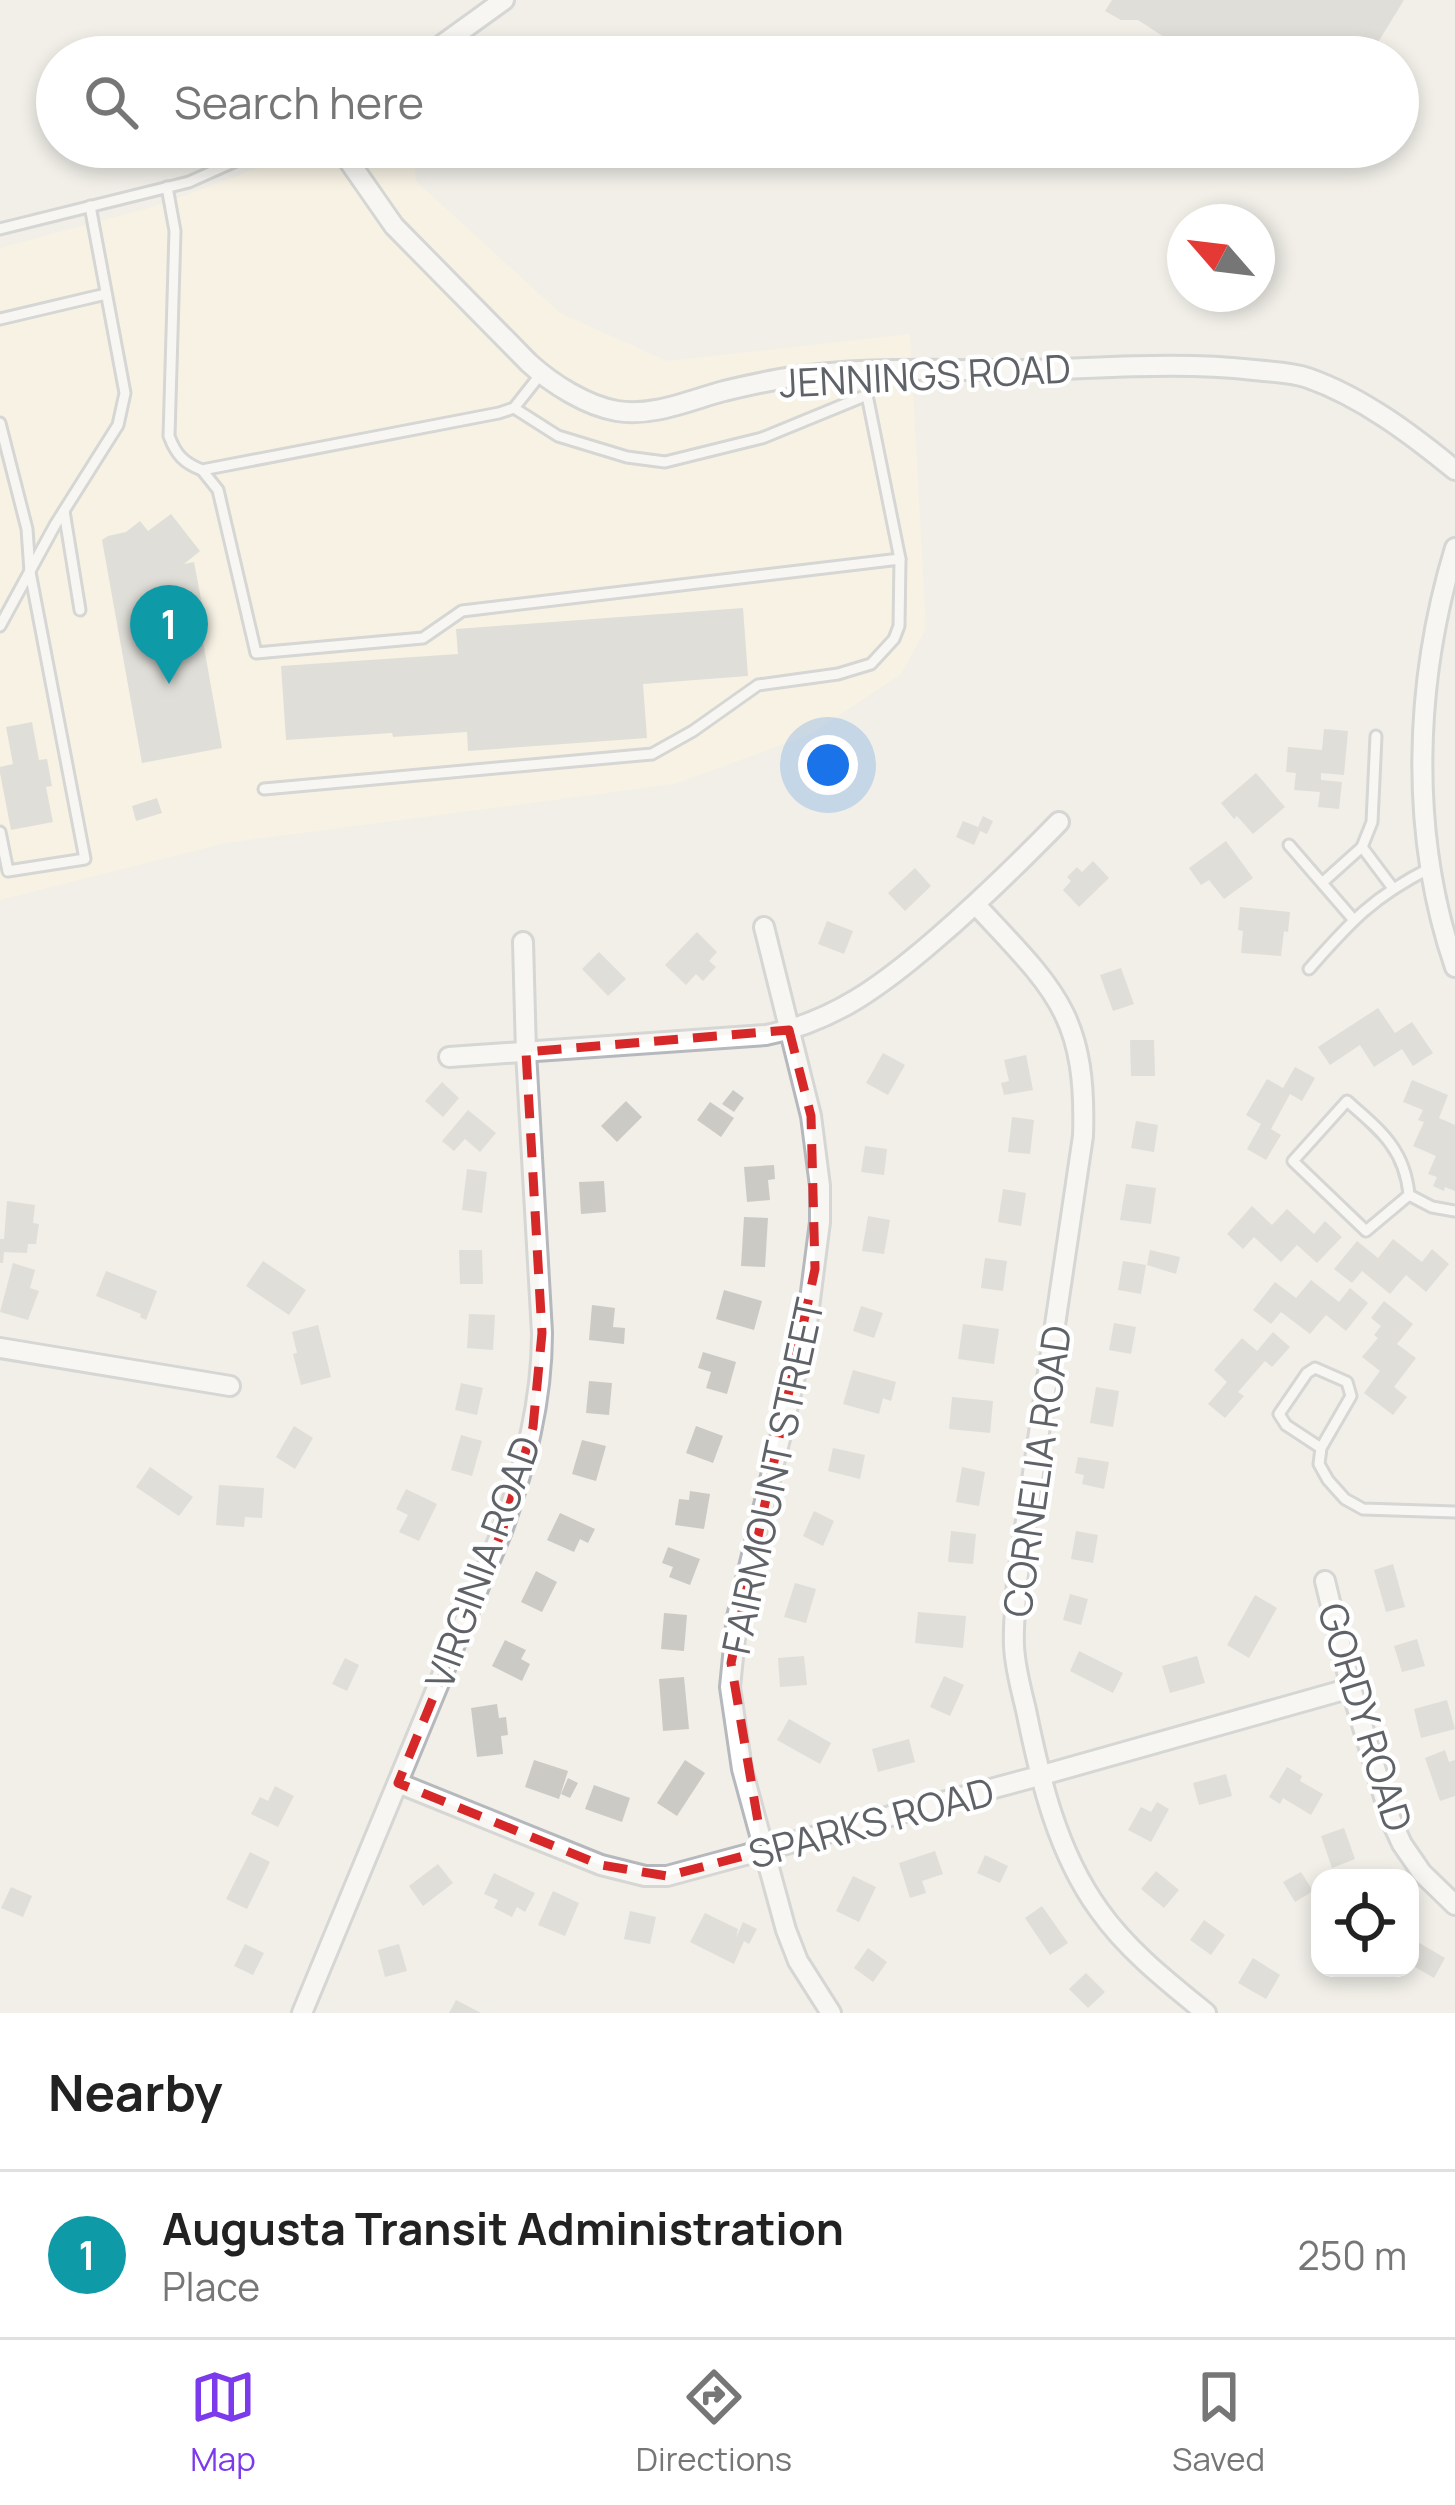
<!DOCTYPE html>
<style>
body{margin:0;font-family:Manrope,sans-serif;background:#f6f6f6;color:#222}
.controls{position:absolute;right:36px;bottom:36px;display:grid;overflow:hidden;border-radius:24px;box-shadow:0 6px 18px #0003}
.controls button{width:108px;height:108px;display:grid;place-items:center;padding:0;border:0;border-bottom:3px solid #e0e0e0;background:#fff;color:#222;font:60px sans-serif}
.compass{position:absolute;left:1167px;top:204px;width:108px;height:108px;border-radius:50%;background:#fff;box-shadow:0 6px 18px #0003;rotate:298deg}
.you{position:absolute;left:828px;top:765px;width:42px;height:42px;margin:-30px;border:9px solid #fff;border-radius:50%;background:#1a73e8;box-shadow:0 0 0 18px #1a73e833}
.badge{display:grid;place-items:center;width:78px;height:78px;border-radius:50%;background:#7c3aed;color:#fff;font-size:39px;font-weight:700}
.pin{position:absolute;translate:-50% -99px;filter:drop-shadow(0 3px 6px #0008)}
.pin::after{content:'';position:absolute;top:63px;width:42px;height:36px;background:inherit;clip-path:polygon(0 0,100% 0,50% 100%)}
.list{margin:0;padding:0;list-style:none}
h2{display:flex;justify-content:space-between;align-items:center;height:156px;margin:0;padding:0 48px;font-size:51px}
h2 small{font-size:39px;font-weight:400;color:#767676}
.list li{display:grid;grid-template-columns:78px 1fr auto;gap:36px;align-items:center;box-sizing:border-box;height:168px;padding:0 48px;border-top:3px solid #e0e0e0}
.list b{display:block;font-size:45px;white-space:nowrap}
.list p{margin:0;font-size:39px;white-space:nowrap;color:#767676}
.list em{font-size:39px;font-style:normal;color:#767676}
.icon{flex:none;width:66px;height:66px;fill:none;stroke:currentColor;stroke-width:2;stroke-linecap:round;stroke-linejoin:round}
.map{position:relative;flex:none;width:1455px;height:2013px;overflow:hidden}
.search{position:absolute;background:#fff;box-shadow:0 6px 18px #0003;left:36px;right:36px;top:36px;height:132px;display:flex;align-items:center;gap:30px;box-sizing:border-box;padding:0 42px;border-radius:66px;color:#767676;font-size:45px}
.sheet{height:324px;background:#fff}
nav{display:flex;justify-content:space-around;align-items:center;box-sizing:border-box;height:168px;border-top:3px solid #e0e0e0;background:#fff;font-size:33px;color:#767676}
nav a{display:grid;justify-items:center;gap:6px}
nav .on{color:#7c3aed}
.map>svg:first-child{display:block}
</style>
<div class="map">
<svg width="1455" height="2013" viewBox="0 0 1455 2013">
<rect width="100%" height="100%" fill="#f1efe8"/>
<path fill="#fef7e0" d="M315 147H413L416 181 560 313 667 361 910 334 926 629 901 674 811 734 675 784 226 843 0 900V248L156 206Z"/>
<g fill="#cccac5">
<path d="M1112 0H1404L1369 57H1184L1178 46 1138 20H1121L1105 11Z"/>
<path d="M171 514 200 551 184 564 194 562 204 615 199 619 222 748 142 763 102 540 108 536 126 532 140 521 148 531Z"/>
<path d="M743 608 748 676 643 684 647 738 468 751 467 732 393 737 392 733 286 740 281 666 458 654 456 629Z"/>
<path d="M32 722 39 760 47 759 52 786 46 787 53 822 11 830 0 773V767L13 764 6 727Z"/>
<path d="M1324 729 1348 731 1344 775 1321 773V780L1342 782 1339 809 1318 807 1320 792 1294 790 1296 773 1286 772 1288 747 1322 750Z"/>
<path d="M1256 773 1285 807 1253 834 1237 816 1234 819 1221 803Z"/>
<path d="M157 798 162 813 136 821 132 806Z"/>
<path d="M983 816 993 821 987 834 980 831 974 845 956 837 963 821 978 827Z"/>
<path d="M1226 841 1253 878 1224 899 1209 880 1201 885 1189 868Z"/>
<path d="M1093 861 1109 878 1079 907 1063 890 1071 881 1067 877 1077 867 1082 872Z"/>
<path d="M915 868 931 886 905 911 888 893Z"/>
<path d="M1240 907 1290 912 1288 932 1284 931 1281 956 1241 953 1243 931 1238 930Z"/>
<path d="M827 921 853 931 844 954 818 944Z"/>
<path d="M697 932 717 952 709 961 716 967 703 981 696 974 686 985 665 965Z"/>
<path d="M599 952 626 979 608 996 582 969Z"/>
<path d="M1121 968 1134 1004 1113 1011 1100 975Z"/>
<path d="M1378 1008 1395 1033 1412 1022 1433 1053 1413 1066 1402 1049 1374 1067 1360 1045 1330 1065 1318 1047Z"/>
<path d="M1130 1040H1154L1155 1076H1131Z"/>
<path d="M883 1053 905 1065 888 1095 866 1083Z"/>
<path d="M1026 1055 1033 1090 1004 1095 1001 1083 1009 1081 1004 1060Z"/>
<path d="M1295 1067 1315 1078 1302 1101 1290 1094 1271 1129 1281 1135 1266 1160 1247 1149 1261 1124 1246 1115 1267 1079 1283 1088Z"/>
<path d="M1412 1080 1448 1095 1439 1118 1455 1125V1191L1445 1187 1444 1191 1433 1186 1437 1177 1428 1174 1436 1156 1413 1146 1424 1122 1418 1120 1423 1110 1403 1102Z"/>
<path d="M442 1082 459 1098 443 1117 425 1101Z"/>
<path d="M733 1090 744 1098 734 1112 722 1104Z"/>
<path d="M626 1101 642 1117 617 1142 601 1126Z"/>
<path d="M710 1102 734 1118 721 1137 697 1120Z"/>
<path d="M468 1110 496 1133 480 1152 465 1139 454 1151 442 1141Z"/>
<path d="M1012 1117 1034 1120 1030 1154 1008 1152Z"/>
<path d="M1136 1121 1158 1125 1154 1152 1131 1148Z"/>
<path d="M865 1146 887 1149 884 1175 861 1172Z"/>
<path d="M774 1165 775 1179 768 1180 770 1200 747 1202 744 1167Z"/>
<path d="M467 1169 487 1172 482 1213 462 1210Z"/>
<path d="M604 1181 606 1212 581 1214 579 1182Z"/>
<path d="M1126 1184 1156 1188 1151 1224 1120 1220Z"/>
<path d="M1003 1189 1026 1193 1021 1226 998 1222Z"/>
<path d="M7 1201 35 1205 33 1223 39 1224 36 1244H28L27 1253 4 1252 3 1263H0V1239H4Z"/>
<path d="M1252 1206 1272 1225 1287 1209 1314 1234 1325 1221 1342 1237 1317 1263 1297 1245 1281 1262 1254 1237 1243 1249 1227 1234Z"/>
<path d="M868 1216 890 1220 884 1254 862 1251Z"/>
<path d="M744 1217 768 1218 765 1267 741 1266Z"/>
<path d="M1393 1239 1422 1262 1432 1249 1449 1264 1426 1292 1406 1275 1390 1294 1362 1271 1352 1283 1334 1269 1357 1241 1378 1258Z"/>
<path d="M459 1250H482L483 1284H460Z"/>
<path d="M1150 1250 1180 1257 1176 1274 1147 1265Z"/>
<path d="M985 1258 1007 1261 1003 1291 981 1288Z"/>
<path d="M263 1261 306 1290 289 1315 246 1286Z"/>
<path d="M1123 1261 1146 1265 1141 1294 1118 1290Z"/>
<path d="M13 1263 35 1270 30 1288 39 1291 28 1320 0 1312Z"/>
<path d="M106 1271 157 1291 146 1320 140 1317 141 1314 96 1296Z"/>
<path d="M1311 1280 1339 1302 1350 1288 1368 1303 1346 1331 1326 1315 1310 1334 1281 1312 1271 1324 1253 1310 1275 1282 1296 1298Z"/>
<path d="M724 1290 762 1301 754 1330 716 1319Z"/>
<path d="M1384 1301 1413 1324 1397 1344 1416 1358 1394 1387 1407 1397 1393 1415 1364 1393 1380 1371 1362 1357 1378 1338 1374 1335 1381 1326 1371 1318Z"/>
<path d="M592 1305 615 1308 613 1327 625 1328 624 1344 589 1340Z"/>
<path d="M861 1306 883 1313 874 1338 853 1331Z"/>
<path d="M469 1314 495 1315 493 1350 467 1348Z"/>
<path d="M1114 1323 1136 1327 1131 1354 1109 1350Z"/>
<path d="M963 1324 999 1329 994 1364 958 1359Z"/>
<path d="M318 1325 331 1377 301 1385 293 1354 297 1353 292 1332Z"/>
<path d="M1273 1332 1290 1347 1272 1367 1265 1361 1238 1392 1244 1396 1225 1418 1208 1404 1227 1382 1214 1370 1242 1338 1257 1351Z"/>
<path d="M703 1352 736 1362 727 1394 706 1388 711 1372 698 1368Z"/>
<path d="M853 1370 896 1382 891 1401 883 1398 879 1414 843 1404Z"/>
<path d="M589 1381 612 1383 609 1415 586 1413Z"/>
<path d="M461 1383 483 1388 477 1415 455 1410Z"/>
<path d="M1096 1387 1119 1391 1113 1427 1090 1423Z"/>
<path d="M952 1397 993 1401 990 1433 949 1429Z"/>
<path d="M294 1426 313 1438 295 1469 276 1457Z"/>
<path d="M696 1426 723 1436 713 1463 686 1453Z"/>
<path d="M461 1435 482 1441 472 1476 451 1470Z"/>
<path d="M582 1440 606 1446 596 1481 572 1474Z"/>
<path d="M833 1448 865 1455 860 1479 828 1471Z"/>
<path d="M1078 1457 1109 1462 1104 1489 1082 1484 1084 1475 1075 1473Z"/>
<path d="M150 1467 193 1497 179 1516 136 1487Z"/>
<path d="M962 1467 985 1472 979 1506 956 1502Z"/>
<path d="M219 1485 264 1488 262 1518 245 1517 244 1527 216 1525Z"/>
<path d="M406 1489 437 1504 419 1541 399 1532 408 1515 396 1509Z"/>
<path d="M690 1491 710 1494 704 1529 675 1525 679 1499 689 1500Z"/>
<path d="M814 1511 834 1521 823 1546 803 1536Z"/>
<path d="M560 1513 595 1529 588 1543 580 1539 574 1552 547 1540Z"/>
<path d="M951 1531 976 1534 973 1564 948 1562Z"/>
<path d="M1076 1531 1098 1535 1093 1563 1071 1559Z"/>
<path d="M668 1547 700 1559 690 1585 669 1577 673 1567 662 1563Z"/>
<path d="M1393 1564 1405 1607 1386 1612 1374 1570Z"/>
<path d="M536 1571 557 1582 542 1612 521 1602Z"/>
<path d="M795 1583 816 1589 806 1623 784 1617Z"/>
<path d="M1070 1594 1088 1599 1081 1625 1063 1620Z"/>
<path d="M1255 1595 1277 1608 1249 1658 1227 1645Z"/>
<path d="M918 1612 966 1616 963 1648 915 1643Z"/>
<path d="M664 1613 687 1615 684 1651 661 1649Z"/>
<path d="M1417 1639 1425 1666 1402 1672 1394 1646Z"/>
<path d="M505 1640 526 1650 521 1659 530 1664 522 1681 492 1666Z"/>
<path d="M1079 1651 1123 1673 1113 1693 1070 1671Z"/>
<path d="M804 1656 807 1685 780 1687 778 1658Z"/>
<path d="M1197 1656 1205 1683 1170 1693 1162 1666Z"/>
<path d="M345 1658 359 1665 347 1691 332 1684Z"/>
<path d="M944 1676 964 1685 950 1716 930 1707Z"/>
<path d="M684 1677 689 1729 663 1731 659 1679Z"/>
<path d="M1447 1700 1455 1729 1421 1738 1414 1709Z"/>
<path d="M497 1704 499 1718 506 1717 508 1735 501 1736 503 1754 477 1757 471 1708Z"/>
<path d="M789 1719 831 1743 820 1764 777 1740Z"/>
<path d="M909 1739 915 1762 878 1772 872 1749Z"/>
<path d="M1445 1750 1449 1762 1455 1760V1796L1440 1801 1425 1758Z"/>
<path d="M534 1760 568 1771 559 1799 525 1787Z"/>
<path d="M685 1760 705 1773 677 1816 657 1803Z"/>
<path d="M1287 1767 1302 1776 1300 1781 1323 1794 1311 1815 1283 1798 1280 1804 1269 1797Z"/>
<path d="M1226 1774 1232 1796 1199 1805 1193 1783Z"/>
<path d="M568 1778 578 1783 570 1798 561 1794Z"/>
<path d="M594 1785 630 1798 622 1822 585 1809Z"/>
<path d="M275 1786 294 1796 278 1827 251 1814 260 1797 268 1801Z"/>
<path d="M1157 1802 1169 1809 1151 1842 1128 1830 1141 1807 1151 1812Z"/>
<path d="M1344 1828 1355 1859 1332 1868 1321 1836Z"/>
<path d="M935 1851 943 1874 922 1881 926 1893 910 1898 899 1863Z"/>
<path d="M250 1852 270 1862 247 1909 226 1899Z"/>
<path d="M985 1855 1008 1866 1000 1883 977 1873Z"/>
<path d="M438 1864 453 1883 423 1906 409 1886Z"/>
<path d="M1156 1871 1179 1890 1164 1908 1141 1889Z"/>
<path d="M1301 1872 1313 1891 1295 1902 1283 1882Z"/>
<path d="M494 1873 535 1893 525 1912 517 1907 512 1917 494 1908 498 1900 484 1894Z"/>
<path d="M853 1876 876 1887 859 1922 836 1911Z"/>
<path d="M11 1887 32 1896 23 1917 1 1908Z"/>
<path d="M553 1891 579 1903 565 1936 538 1925Z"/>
<path d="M1042 1906 1068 1943 1050 1955 1025 1918Z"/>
<path d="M630 1911 656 1917 650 1944 624 1939Z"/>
<path d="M705 1913 738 1929 736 1938 743 1922 757 1929 749 1944 744 1941 734 1964 690 1942Z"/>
<path d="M1204 1920 1225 1935 1211 1955 1190 1940Z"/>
<path d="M1416 1941 1445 1958 1434 1978 1410 1964V1951Z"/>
<path d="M245 1944 264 1953 253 1975 234 1966Z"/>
<path d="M399 1944 407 1971 385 1977 378 1950Z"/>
<path d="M868 1948 887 1962 873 1982 854 1968Z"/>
<path d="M1253 1958 1280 1975 1266 1999 1238 1983Z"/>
<path d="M1086 1973 1105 1992 1088 2008 1069 1989Z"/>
<path d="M456 2000 481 2013H449Z"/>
</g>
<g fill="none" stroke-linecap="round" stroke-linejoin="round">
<defs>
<g id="lane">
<path d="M167 187 175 231 169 436C176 455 184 463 202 470L499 413 514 408 540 375"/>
<path d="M0 229 189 182 267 147"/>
<path d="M0 319 106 294"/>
<path d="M514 408 558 436 627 457 665 462 762 438 867 395"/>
<path d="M0 423 27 529 30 572 85 859 8 871 0 832"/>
<path d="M202 470 218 490 256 653 423 638 462 611 900 559 867 395V372"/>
<path d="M64 511 80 610"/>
<path d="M0 626 55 525 118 425 125 393 90 206"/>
<path d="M264 789 652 754 693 731 758 685 838 674 871 664 894 639 899 626 900 559"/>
<path d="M1289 845 1353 919"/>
<path d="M1362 847 1392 887"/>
<path d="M1323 882 1362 847 1372 822 1376 736"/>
<path d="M1309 969C1351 921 1373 897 1430 868"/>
<path d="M1347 1101C1380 1130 1405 1149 1409 1195L1366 1231 1293 1161Z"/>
<path d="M1409 1195 1432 1207 1455 1211"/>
<path d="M1321 1448 1286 1425 1279 1414 1307 1373 1315 1368 1347 1382 1351 1396 1321 1448 1319 1464 1328 1480 1345 1499 1363 1509 1455 1512"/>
</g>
<g id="street">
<path d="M425 57 504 0"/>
<path d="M339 147 394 226 529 363C552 384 587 406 617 411 653 417 690 400 724 391 745 386 766 381 787 378 863 366 940 371 1016 370 1095 369 1175 361 1254 370 1272 372 1291 372 1308 378 1362 397 1411 434 1455 470"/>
<path d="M1455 548C1414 683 1409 833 1455 967"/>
<path d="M976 905C1054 989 1087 1014 1083 1136L1017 1581C1016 1602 1013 1624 1014 1646 1015 1668 1021 1689 1026 1710 1040 1779 1057 1852 1099 1910 1127 1950 1168 1982 1206 2013"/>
<path d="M764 927 811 1116 820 1186V1222L806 1331 737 1617 730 1687 742 1769 786 1930 798 1961 831 2013"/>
<path d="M449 1057 766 1035C834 1022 884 984 936 939 979 902 1019 863 1059 822"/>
<path d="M0 1348 230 1386"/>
<path d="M1325 1581 1351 1688 1391 1820 1402 1844 1422 1873 1455 1905"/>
<path d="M398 1783 601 1865 645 1876H667L1039 1776 1351 1688"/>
<path d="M302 2013 502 1531C525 1466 542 1402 542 1333L526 1052 523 942"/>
</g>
</defs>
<use href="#lane" stroke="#b5b8bc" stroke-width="15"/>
<use href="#street" stroke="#b5b8bc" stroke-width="24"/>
<use href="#lane" stroke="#fff" stroke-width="9"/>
<use href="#street" stroke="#fff" stroke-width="18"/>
</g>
<path d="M0 0H1455V2013H0ZM789 1030 811 1116 815 1269 731 1663 763 1851 667 1876 601 1865 398 1783 502 1531 533 1427 542 1333 526 1052Z" fill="#f1efe8" fill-opacity=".55" fill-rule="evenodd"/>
<path fill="none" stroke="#d62828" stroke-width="9" stroke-dasharray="24 15" stroke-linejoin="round" d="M789 1030 811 1116 815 1269 731 1663 763 1851 667 1876 601 1865 398 1783 502 1531 533 1427 542 1333 526 1052Z"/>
<g text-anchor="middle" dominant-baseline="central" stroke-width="9" stroke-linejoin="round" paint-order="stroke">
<g font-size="39" fill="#5f6368" stroke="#fff">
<text transform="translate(925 375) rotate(-3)">JENNINGS ROAD</text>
<text transform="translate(1036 1471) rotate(-82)">CORNELIA ROAD</text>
<text transform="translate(772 1476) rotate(-78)">FAIRMOUNT STREET</text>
<text transform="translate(482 1562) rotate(-70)">VIRGINIA ROAD</text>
<text transform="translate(1366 1717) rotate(73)">GORDY ROAD</text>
<text transform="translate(871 1822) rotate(-15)">SPARKS ROAD</text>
</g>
</g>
</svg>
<div class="controls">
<button><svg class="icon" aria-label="locate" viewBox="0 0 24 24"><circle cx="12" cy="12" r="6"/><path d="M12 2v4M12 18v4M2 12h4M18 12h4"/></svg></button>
</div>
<svg class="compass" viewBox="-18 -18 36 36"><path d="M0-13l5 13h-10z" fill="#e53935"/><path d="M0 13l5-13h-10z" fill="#767676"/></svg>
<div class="you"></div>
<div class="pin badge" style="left:169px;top:684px;background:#0f9aa8">1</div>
<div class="search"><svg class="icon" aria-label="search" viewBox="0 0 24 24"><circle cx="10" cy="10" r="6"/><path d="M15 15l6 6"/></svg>Search here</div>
</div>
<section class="sheet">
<h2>Nearby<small></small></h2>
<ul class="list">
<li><span class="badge" style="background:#0f9aa8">1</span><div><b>Augusta Transit Administration</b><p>Place</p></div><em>250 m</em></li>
</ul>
</section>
<nav>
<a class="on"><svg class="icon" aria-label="map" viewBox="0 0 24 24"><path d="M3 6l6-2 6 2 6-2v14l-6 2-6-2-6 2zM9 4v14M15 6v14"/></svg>Map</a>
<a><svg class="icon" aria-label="directions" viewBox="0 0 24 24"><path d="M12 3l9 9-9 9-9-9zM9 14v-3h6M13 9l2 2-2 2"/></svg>Directions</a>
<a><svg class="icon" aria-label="saved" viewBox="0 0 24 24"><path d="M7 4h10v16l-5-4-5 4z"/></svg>Saved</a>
</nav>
